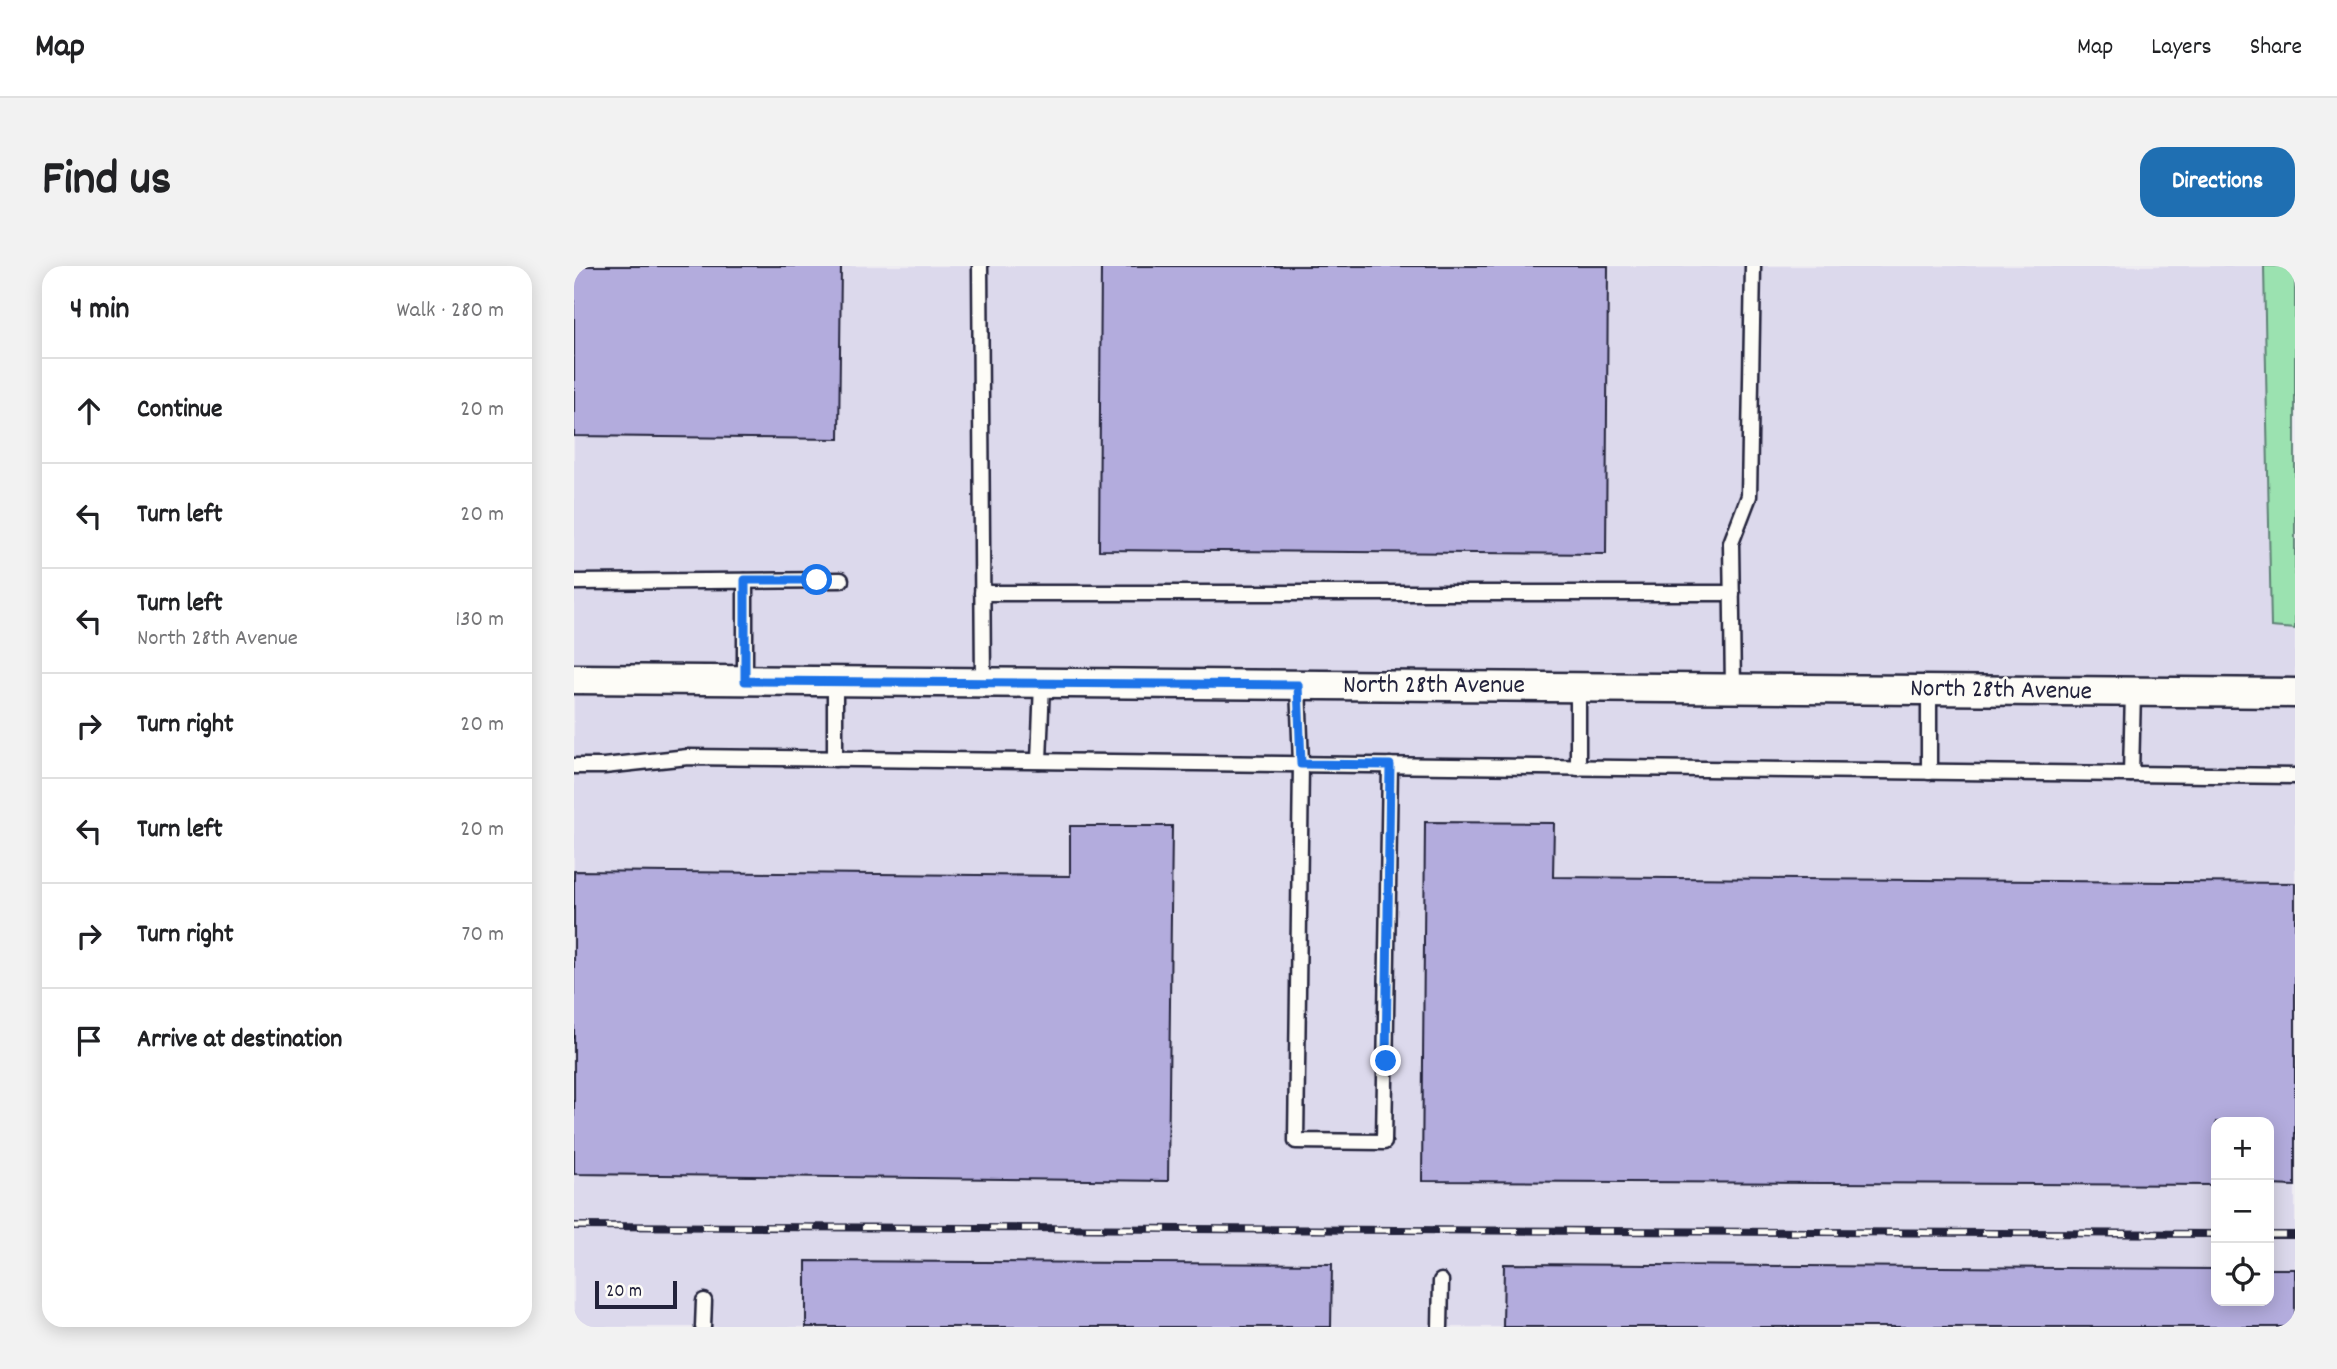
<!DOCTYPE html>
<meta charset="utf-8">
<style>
body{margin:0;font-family:Dekko,sans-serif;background:#f2f2f2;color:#202124}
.controls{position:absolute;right:21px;bottom:21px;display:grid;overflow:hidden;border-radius:14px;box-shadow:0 4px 18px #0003}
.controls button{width:63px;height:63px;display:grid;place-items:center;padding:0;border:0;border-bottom:2px solid #e0e0e0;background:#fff;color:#202124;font:35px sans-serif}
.scale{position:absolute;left:21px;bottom:18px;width:82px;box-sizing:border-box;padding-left:7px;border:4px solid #22223b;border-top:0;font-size:19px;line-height:24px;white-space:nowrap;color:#22223b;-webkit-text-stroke:5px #fdfcf7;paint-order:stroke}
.stop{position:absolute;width:21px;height:21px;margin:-16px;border:5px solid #1a73e8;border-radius:50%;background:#fff}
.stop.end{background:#1a73e8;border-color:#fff;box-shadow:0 2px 7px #0008}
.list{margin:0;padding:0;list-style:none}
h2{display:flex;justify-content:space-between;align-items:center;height:91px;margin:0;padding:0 28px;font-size:30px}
h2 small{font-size:23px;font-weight:400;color:#757577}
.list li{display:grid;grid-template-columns:46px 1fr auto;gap:21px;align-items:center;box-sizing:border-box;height:105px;padding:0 28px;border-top:2px solid #e0e0e0}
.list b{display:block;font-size:26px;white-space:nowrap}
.list p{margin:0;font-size:23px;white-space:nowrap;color:#757577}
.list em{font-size:23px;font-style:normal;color:#757577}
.icon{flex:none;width:38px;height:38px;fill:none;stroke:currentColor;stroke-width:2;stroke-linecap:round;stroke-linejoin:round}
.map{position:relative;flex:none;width:1721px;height:1061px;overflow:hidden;border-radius:21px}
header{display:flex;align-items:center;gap:42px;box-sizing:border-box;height:98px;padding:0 35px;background:#fff;border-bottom:2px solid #e0e0e0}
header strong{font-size:33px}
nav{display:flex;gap:38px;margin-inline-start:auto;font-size:24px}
.intro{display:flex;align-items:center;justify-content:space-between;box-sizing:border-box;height:168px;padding:0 42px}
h1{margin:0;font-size:49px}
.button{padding:18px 32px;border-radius:21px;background:#1f6fb2;color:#fff;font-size:24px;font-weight:700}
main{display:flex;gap:42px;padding:0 42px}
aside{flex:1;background:#fff;border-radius:21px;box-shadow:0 4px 18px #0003}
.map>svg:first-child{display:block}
</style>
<header>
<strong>Map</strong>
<nav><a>Map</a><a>Layers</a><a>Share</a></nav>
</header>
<div class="intro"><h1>Find us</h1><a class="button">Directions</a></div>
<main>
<aside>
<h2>4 min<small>Walk · 280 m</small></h2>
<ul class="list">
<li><svg class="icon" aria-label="ahead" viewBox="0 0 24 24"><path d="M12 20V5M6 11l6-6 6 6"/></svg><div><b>Continue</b></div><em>20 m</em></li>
<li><svg class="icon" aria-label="left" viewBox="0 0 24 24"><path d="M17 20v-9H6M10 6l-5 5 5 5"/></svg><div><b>Turn left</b></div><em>20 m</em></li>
<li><svg class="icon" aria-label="left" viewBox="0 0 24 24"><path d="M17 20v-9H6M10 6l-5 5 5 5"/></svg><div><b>Turn left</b><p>North 28th Avenue</p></div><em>130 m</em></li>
<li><svg class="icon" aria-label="right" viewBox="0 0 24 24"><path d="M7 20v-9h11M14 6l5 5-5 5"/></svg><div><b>Turn right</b></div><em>20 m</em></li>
<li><svg class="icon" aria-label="left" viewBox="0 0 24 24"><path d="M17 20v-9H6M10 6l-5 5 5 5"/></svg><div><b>Turn left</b></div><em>20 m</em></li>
<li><svg class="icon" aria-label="right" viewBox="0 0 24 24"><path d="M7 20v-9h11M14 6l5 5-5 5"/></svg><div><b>Turn right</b></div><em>70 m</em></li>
<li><svg class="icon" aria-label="arrive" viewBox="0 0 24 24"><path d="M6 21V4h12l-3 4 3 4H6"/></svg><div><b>Arrive at destination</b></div></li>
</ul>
</aside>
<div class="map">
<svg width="1721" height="1061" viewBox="0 0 1721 1061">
<rect width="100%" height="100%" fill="#eeecf2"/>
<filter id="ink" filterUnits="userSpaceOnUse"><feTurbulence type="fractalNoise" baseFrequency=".0143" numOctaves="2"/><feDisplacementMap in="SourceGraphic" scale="14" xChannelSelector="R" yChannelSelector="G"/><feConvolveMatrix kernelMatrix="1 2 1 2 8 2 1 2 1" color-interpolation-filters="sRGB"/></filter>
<g filter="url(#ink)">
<path fill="#dcd9ec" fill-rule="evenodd" d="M0 0H1690L1697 360 1721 363V1061H0ZM1642 856H1695V1035H1642Z"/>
<path fill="#9be2b0" stroke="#5e8276" stroke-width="2" d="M1690 0H1721V363L1697 361Z"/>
<g fill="#b3acdd" stroke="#22223b" stroke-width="2">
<path d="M0 0H267L265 173 0 170Z"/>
<path d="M527 0H1034L1032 288 525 284Z"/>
<path d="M851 556 980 557 979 611 1721 617V920L1695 919V856H1642V919L848 915Z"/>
<path d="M496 560H598L594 915 0 908V605L496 610Z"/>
<path d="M232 995 758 998 757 1061H232Z"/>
<path d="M930 998 1642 1003V1035H1695V1003H1721V1061H929Z"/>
</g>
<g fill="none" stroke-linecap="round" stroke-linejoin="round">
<defs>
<g id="service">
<path d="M406 0 409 416"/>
<path d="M171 315V414"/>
<path d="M0 316 267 314"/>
<path d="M408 327H1158"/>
<path d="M261 415V493"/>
<path d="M724 419 727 498 722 875 810 876 816 499"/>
<path d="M1004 421V502"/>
<path d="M1159 423 1157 277 1175 230 1179 0"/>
<path d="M1355 424V506"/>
<path d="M465 495 468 417"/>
<path d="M0 500H30L114 491 1721 510"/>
<path d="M1557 508 1559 426"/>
<path d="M129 1061 130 1035"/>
<path d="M866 1061 867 1015"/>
</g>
<path id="minor" d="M0 413 1721 427"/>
</defs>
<use href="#service" stroke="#22223b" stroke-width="19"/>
<use href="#minor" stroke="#22223b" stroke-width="33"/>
<use href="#service" stroke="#fdfcf7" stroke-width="14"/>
<use href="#minor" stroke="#fdfcf7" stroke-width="28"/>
<defs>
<g id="rail">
<path d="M0 960 1642 968"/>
<path d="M1695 969H1721"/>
</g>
</defs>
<use href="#rail" stroke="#22223b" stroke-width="8"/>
<use href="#rail" stroke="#fdfcf7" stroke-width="5" stroke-dasharray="16" stroke-linecap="butt"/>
</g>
</g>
<g fill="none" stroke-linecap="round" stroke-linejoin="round" filter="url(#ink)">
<path stroke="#1a73e8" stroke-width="9" d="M243 314H171V415L724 419 727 498 816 499 812 795"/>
</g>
<g text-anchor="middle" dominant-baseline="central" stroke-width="5" stroke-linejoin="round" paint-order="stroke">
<g font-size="26" fill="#22223b" stroke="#fdfcf7">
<text x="860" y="420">North 28th Avenue</text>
<text transform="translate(1427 425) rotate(1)">North 28th Avenue</text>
</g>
</g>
</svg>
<div class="controls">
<button>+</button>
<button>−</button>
<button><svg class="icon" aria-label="locate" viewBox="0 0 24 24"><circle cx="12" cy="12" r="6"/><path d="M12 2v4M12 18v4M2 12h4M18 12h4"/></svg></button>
</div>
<div class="scale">20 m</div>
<div class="stop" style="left:243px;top:314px"></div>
<div class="stop end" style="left:812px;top:795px"></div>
</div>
</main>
